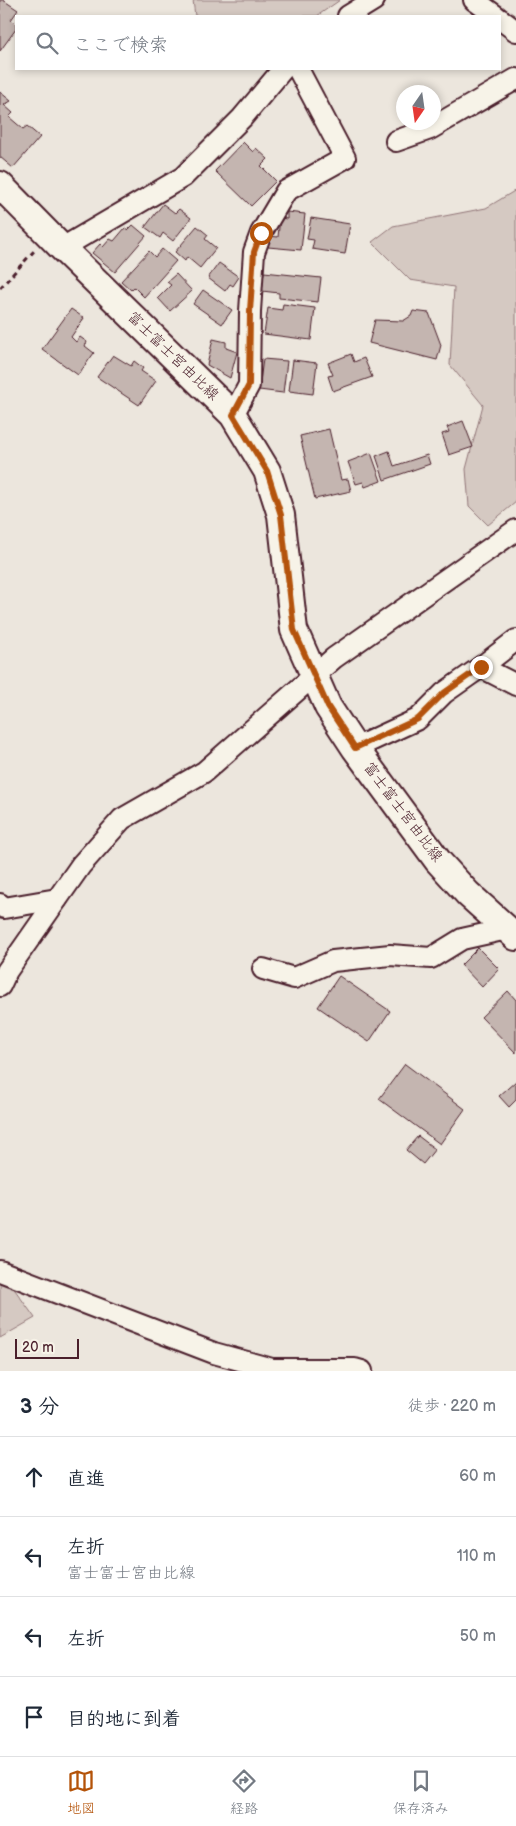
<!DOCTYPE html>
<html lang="ja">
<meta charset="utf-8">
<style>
body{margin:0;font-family:"Balsamiq Sans","Klee One",sans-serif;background:#f2f2f3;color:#1f2937}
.compass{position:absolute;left:396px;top:85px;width:45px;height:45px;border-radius:50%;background:#fff;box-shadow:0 2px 8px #0003;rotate:193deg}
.scale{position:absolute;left:15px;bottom:12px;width:64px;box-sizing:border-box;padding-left:5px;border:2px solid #4a1f2b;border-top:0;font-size:14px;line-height:18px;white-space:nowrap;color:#4a1f2b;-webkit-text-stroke:4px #f7f3e8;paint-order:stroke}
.stop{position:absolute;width:15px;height:15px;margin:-11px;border:4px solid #b45309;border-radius:50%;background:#fff}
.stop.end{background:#b45309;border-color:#fff;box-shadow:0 1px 5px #0008}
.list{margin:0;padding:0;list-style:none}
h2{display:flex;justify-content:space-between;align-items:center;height:65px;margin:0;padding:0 20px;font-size:21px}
h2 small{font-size:16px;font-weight:400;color:#747a83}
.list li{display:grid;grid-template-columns:32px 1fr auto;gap:15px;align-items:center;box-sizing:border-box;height:80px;padding:0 20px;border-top:1px solid #e0e1e3}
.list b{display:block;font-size:19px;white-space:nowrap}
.list p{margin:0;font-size:16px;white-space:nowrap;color:#747a83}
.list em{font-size:16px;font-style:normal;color:#747a83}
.icon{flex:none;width:28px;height:28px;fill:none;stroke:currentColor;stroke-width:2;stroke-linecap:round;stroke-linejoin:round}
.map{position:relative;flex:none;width:516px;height:1371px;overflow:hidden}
.search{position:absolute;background:#fff;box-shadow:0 2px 8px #0003;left:15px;right:15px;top:15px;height:55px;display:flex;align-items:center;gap:12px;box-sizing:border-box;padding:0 18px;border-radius:0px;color:#747a83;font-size:19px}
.sheet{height:385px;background:#fff}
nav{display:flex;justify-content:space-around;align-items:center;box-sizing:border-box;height:70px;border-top:1px solid #e0e1e3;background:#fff;font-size:14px;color:#747a83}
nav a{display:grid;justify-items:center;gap:2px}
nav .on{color:#b45309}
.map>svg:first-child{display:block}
</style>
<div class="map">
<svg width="516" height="1371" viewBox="0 0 516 1371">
<rect width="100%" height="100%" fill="#ece6dd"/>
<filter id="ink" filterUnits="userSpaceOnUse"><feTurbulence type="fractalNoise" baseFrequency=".02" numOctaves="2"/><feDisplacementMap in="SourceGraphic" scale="10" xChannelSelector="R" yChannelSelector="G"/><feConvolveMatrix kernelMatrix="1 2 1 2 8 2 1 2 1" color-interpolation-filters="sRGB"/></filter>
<g filter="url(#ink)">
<g fill="#d5c9c2" stroke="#907476">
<path d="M193 0H340L317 16H195Z"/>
<path d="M516 190V502L488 525 469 506 466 469 483 405 450 365 454 287 410 280 372 242 393 226 486 208Z"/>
<path d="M0 1269 35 1318 0 1338Z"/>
</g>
<g fill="#c4b5b0" stroke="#4a1f2b">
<path d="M0 0H3L18 10 11 20 16 24V29L0 51Z"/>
<path d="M0 92 11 101 4 105 13 113 9 117 23 129 27 126 40 137 13 168 0 157Z"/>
<path d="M243 142 253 152 256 148 268 159 261 166 276 181 251 206 215 171Z"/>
<path d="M163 204 175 213 179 209 191 218 173 241 163 233 160 238 145 227Z"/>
<path d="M287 212 305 214 301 250 268 247 269 236 278 237 280 218 287 219Z"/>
<path d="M311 218 350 224 345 254 312 249 314 240 307 239Z"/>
<path d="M133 225 146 236 115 272 92 253 100 244 103 247 110 239 114 241 125 228 128 230Z"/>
<path d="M197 226 208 235 205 239 216 248 200 268 187 257 185 261 175 252Z"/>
<path d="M162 249 176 261 144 297 134 287 131 290 121 281 149 251 155 257Z"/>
<path d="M219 263 239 277 233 286 230 284 225 291 208 278Z"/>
<path d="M264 272 321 278 318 302 279 298V293L262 291Z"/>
<path d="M176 274 192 291 170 311 158 298 171 285 167 282Z"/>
<path d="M203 290 232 310 222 324 193 304Z"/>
<path d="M283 304 315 308 311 340 264 334 268 308 282 310Z"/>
<path d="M71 309 84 318 71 337 76 342 80 337 87 342 85 346 94 353 78 375 42 349Z"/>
<path d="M413 311 429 313 441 345 437 360 369 343 375 320 403 321 411 316Z"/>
<path d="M213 339 226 342V348L237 352 230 378 207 365Z"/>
<path d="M351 354 354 362 364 358 372 377 333 391 328 376 333 375 328 363Z"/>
<path d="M113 355 131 366 134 361 143 368 141 371 156 381 139 405 97 377Z"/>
<path d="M263 359 287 361 283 393 259 390Z"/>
<path d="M293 360 317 363 313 394 289 391Z"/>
<path d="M463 421 473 447 449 455 442 434 449 432 447 427Z"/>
<path d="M329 429 341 480 348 479 351 491 315 499 300 436Z"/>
<path d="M389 451 394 466 427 455 430 464 384 480 376 456Z"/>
<path d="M371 453 381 481 365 487 363 482 356 484 348 462Z"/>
<path d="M478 948 499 969 482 987 461 965Z"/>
<path d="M339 976 390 1011 369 1042 318 1007Z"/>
<path d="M508 991 516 1000V1053L481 1017Z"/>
<path d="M405 1064 465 1109 440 1144 379 1099Z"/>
<path d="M516 1081V1100L509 1107 499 1096Z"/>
<path d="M418 1136 435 1149 423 1164 406 1150Z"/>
</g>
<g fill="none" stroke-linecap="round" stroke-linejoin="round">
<defs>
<g id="minor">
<path d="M474 0 496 16"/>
<path d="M348 16 374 0"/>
<path d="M500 19 516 31"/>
<path d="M396 141 430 129 516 79"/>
<path d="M62 248 183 177 242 118 283 69"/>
<path d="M233 415 249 385 250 311 254 252 261 233 286 191 345 158 298 69"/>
<path d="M481 667 516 640"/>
<path d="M355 748 418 719 444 693 481 667 516 685"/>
<path d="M0 904 4 908 57 899"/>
<path d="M263 969 294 978 333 961 390 955 431 958 462 939 507 929"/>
<path d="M0 986 7 971 81 865 122 819 204 772 334 658 516 530"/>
<path d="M0 1271 214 1353 272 1369H355L362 1371"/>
</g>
<path id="major" d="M0 185 62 248 233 415 267 471 281 515 294 630 328 707 355 748 438 861 468 894 516 937"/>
</defs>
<use href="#minor" stroke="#4a1f2b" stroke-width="24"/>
<use href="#major" stroke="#4a1f2b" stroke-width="30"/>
<path stroke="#4a1f2b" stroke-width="3" stroke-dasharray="5 4" stroke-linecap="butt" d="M0 288 34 251"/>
<use href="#minor" stroke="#f7f3e8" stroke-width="20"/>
<use href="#major" stroke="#f7f3e8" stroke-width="26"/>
</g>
</g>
<g fill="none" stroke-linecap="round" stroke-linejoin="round" filter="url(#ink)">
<path stroke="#b45309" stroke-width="6" d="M261 233 254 252 250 311 249 385 233 415 267 471 281 515 294 630 328 707 355 748 418 719 444 693 481 667"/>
</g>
<g text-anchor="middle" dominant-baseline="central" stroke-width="4" stroke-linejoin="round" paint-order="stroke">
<g font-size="15" fill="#4a1f2b" stroke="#f7f3e8">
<text transform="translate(173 356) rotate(44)">富士富士宮由比線</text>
<text transform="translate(403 812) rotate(53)">富士富士宮由比線</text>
</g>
</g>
</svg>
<svg class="compass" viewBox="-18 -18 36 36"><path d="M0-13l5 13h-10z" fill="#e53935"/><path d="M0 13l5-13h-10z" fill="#747a83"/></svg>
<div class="scale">20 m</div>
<div class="stop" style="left:261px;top:233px"></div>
<div class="stop end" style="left:481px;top:667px"></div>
<div class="search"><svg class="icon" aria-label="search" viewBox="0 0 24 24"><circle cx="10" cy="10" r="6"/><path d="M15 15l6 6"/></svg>ここで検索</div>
</div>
<section class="sheet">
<h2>3 分<small>徒歩 · 220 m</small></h2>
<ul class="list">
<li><svg class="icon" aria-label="ahead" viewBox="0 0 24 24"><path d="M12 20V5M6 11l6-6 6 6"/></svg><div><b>直進</b></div><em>60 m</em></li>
<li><svg class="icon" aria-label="left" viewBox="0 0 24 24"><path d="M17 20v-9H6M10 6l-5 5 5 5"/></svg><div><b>左折</b><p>富士富士宮由比線</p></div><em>110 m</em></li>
<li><svg class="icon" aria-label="left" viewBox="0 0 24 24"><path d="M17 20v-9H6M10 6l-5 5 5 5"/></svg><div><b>左折</b></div><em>50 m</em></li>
<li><svg class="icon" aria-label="arrive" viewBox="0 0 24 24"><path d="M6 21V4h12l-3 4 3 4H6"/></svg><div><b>目的地に到着</b></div></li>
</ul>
</section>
<nav>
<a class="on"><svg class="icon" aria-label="map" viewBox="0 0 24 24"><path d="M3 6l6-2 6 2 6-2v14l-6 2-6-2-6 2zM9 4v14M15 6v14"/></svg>地図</a>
<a><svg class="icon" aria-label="directions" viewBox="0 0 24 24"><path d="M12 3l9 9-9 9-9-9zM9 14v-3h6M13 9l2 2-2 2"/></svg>経路</a>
<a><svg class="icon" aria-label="saved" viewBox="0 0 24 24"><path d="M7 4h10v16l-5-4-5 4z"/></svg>保存済み</a>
</nav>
